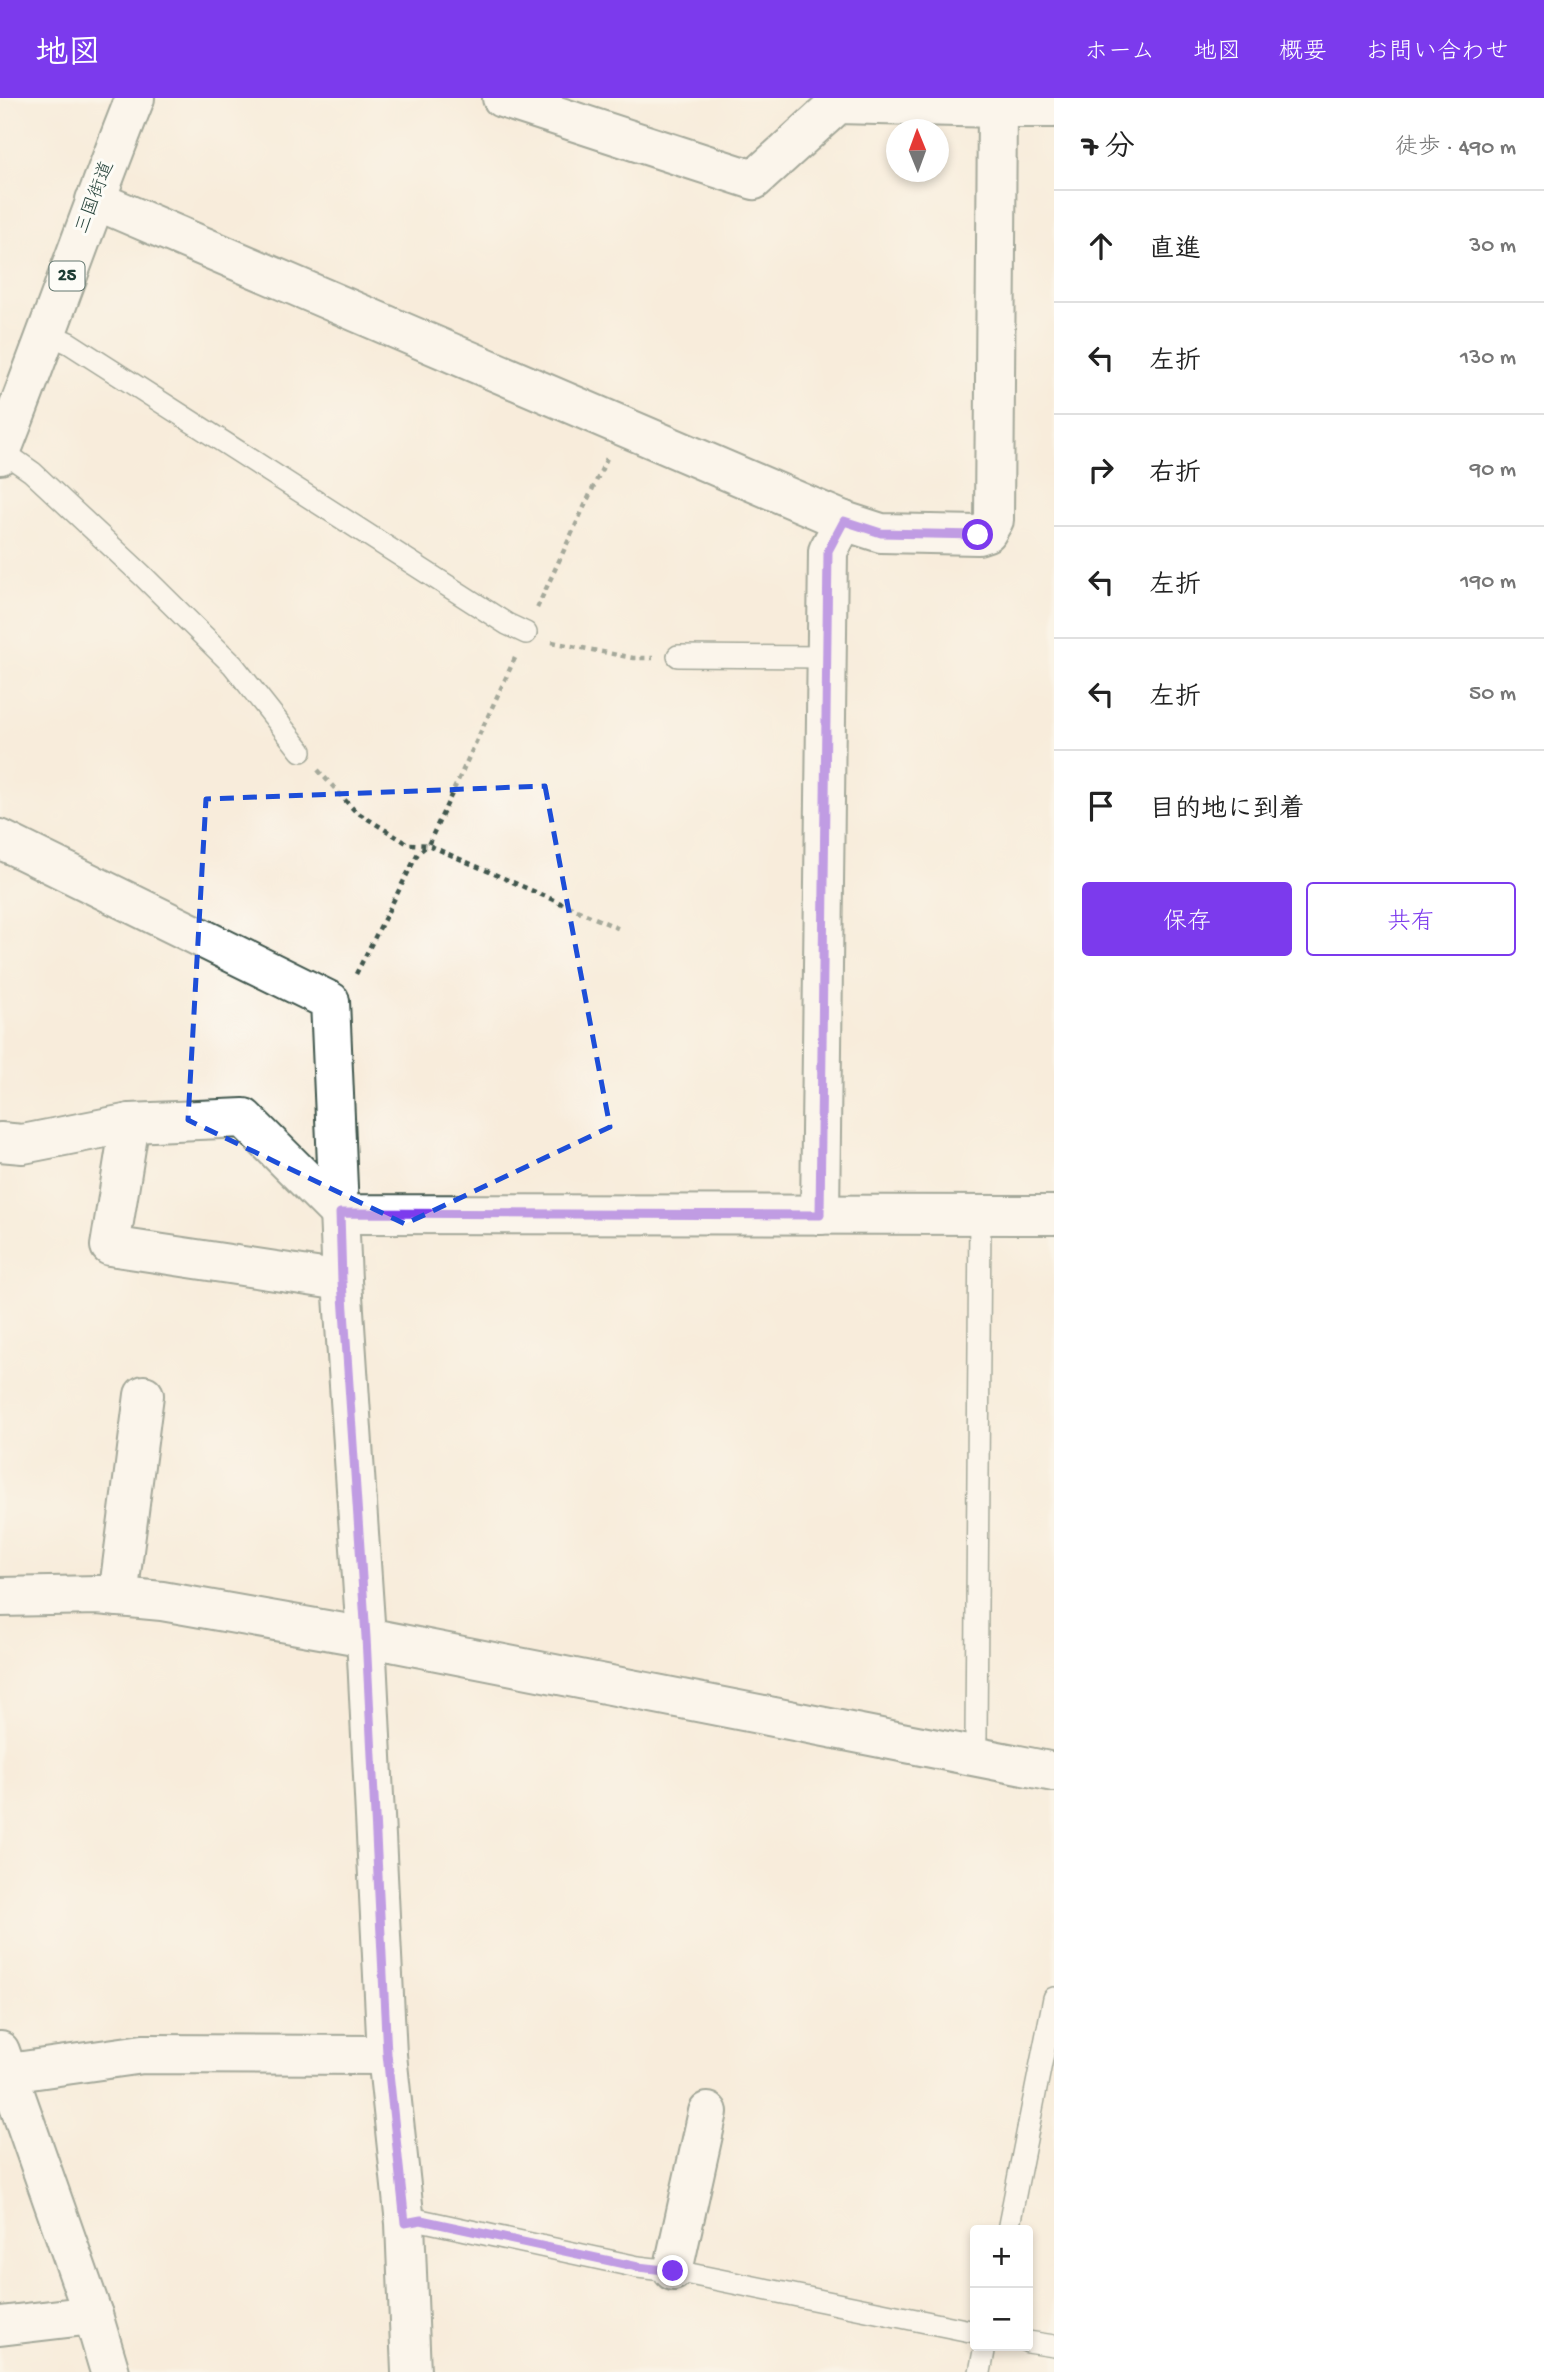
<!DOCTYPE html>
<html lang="ja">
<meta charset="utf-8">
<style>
body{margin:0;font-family:"Gochi Hand","Klee One",sans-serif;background:#f2f2f2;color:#222}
.controls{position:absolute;right:21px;bottom:21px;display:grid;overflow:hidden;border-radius:7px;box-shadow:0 4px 10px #0003}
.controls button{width:63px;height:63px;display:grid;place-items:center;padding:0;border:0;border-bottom:2px solid #e0e0e0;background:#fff;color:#222;font:35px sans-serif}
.compass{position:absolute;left:886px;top:21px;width:63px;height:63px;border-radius:50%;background:#fff;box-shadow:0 4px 10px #0003;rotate:359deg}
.stop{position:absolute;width:21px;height:21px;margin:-16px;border:5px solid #7c3aed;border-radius:50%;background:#fff}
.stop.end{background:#7c3aed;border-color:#fff;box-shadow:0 2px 7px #0008}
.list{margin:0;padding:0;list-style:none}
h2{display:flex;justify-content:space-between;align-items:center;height:91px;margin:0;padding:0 28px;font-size:30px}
h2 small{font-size:23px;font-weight:400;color:#767676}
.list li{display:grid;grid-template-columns:46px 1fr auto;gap:21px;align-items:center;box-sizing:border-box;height:112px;padding:0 28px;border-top:2px solid #e0e0e0}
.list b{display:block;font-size:26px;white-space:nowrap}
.list em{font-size:23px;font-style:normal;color:#767676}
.actions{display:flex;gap:14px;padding:21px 28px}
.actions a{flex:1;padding:16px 0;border:2px solid #7c3aed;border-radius:7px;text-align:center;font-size:24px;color:#7c3aed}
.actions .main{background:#7c3aed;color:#fff}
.icon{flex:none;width:38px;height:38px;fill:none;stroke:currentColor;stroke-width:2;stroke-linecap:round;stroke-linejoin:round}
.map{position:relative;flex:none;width:1054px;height:2274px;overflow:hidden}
header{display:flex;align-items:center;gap:42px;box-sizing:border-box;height:98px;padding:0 35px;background:#7c3aed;color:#fff}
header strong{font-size:33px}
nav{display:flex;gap:38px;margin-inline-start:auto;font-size:24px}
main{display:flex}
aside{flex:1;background:#fff}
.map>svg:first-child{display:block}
</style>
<header>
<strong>地図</strong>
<nav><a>ホーム</a><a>地図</a><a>概要</a><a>お問い合わせ</a></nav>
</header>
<main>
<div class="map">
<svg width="1054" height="2274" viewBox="0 0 1054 2274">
<rect width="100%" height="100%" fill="#fdfcf7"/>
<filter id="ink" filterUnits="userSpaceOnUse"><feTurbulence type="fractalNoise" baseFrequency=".0143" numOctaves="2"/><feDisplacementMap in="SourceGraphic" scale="14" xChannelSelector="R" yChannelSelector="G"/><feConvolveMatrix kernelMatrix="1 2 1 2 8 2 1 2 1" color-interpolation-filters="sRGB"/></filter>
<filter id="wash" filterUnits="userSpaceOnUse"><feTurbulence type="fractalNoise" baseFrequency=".00686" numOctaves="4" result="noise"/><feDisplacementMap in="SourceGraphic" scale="28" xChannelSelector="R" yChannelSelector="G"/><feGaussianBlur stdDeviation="1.57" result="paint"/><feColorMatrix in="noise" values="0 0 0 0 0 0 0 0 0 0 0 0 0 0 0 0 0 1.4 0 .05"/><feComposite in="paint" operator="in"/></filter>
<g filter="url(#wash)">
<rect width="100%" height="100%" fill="#f8ecdb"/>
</g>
<g filter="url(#ink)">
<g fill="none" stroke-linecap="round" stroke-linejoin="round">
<defs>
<g id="service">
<path d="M47 235 69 245 507 526 526 535"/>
<path d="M2 353 32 374 142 477 233 567 301 653"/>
<path d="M678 558 827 559"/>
<path d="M972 1657 976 1639 980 1117"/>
<path d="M405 2125 420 2122 638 2169 680 2174 975 2234"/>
<path d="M1008 2132 1054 1900"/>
<path d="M1028 2244 1054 2248"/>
<path d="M980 2274 985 2248"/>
</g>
<g id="minor">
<path d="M502 0 754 82 838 6 997 10"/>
<path d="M95 102 844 423 881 435 978 437 987 434 994 422 997 10H1054"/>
<path d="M0 741 330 903 342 1183 366 1539 387 1957 405 2125 411 2274"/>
<path d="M130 1025 110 1148 342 1183"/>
<path d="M0 1044 23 1046 130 1025 244 1020 340 1116 1054 1117"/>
<path d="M820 1117 828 453 844 423"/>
<path d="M0 1499 98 1497 162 1503 366 1539 1054 1674"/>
<path d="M118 1499 144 1297"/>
<path d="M0 1953 93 2217 110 2274"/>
<path d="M9 1975 143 1956 387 1957"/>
<path d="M673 2173 708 2014"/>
<path d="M0 2228 93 2217"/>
</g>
<path id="primary" d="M0 357C47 239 88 118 135 0"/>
</defs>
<use href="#service" stroke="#40574d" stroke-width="24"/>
<use href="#minor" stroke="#40574d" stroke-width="42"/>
<use href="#primary" stroke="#40574d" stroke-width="42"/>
<g stroke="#40574d" stroke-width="4.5" stroke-dasharray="5 5" stroke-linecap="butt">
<path d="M537 510 607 360"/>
<path d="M552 544 633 560H653"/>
<path d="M318 672 355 713 408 746 428 747 622 832"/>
<path d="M356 876 418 755 428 747 515 560"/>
</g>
<use href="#service" stroke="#fff" stroke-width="21"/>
<use href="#minor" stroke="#fff" stroke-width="38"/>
<use href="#primary" stroke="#fff" stroke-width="38"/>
</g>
</g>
<g fill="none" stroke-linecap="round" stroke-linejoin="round" filter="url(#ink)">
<path stroke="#7c3aed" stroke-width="9" d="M673 2173 638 2169 421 2122 405 2125 387 1956 366 1539 342 1183 340 1115 820 1117 828 453 844 423 881 435 978 437"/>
</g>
<path d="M0 0H1054V2274H0ZM545 688 610 1029 405 1126 188 1022 206 701Z" fill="#f8ecdb" fill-opacity=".55" fill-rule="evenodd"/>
<path fill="none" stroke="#1d4ed8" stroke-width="5" stroke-dasharray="14 9" stroke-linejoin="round" d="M545 688 610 1029 405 1126 188 1022 206 701Z"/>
<g text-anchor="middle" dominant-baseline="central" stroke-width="6" stroke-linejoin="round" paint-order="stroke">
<rect fill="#fdfcf7" stroke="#62766e" stroke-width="2" x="49.5" y="163.5" width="35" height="29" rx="5"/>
<g font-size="18" font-weight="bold" fill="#1f3d34">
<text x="67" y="178">25</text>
</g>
<g font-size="19" fill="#1f3d34" stroke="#fdfcf7">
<text transform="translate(96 100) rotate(-69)">三国街道</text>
</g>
</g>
</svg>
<div class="controls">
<button>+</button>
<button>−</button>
</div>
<svg class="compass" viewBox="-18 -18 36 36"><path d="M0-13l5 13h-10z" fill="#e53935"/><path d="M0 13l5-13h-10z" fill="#767676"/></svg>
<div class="stop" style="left:978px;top:437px"></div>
<div class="stop end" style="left:673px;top:2173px"></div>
</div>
<aside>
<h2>7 分<small>徒歩 · 490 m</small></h2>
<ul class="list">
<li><svg class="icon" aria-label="ahead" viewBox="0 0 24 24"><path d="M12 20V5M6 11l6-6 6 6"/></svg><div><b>直進</b></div><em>30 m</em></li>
<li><svg class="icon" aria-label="left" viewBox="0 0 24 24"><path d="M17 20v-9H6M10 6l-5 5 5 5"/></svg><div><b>左折</b></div><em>130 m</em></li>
<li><svg class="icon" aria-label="right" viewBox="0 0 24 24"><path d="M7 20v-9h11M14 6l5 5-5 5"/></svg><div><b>右折</b></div><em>90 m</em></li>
<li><svg class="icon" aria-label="left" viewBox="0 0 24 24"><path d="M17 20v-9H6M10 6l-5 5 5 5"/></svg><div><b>左折</b></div><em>190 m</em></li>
<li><svg class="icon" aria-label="left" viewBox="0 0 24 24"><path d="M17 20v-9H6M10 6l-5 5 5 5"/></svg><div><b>左折</b></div><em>50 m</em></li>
<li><svg class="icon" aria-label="arrive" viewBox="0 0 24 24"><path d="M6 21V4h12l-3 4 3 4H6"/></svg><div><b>目的地に到着</b></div></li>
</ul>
<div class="actions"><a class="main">保存</a><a>共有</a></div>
</aside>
</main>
